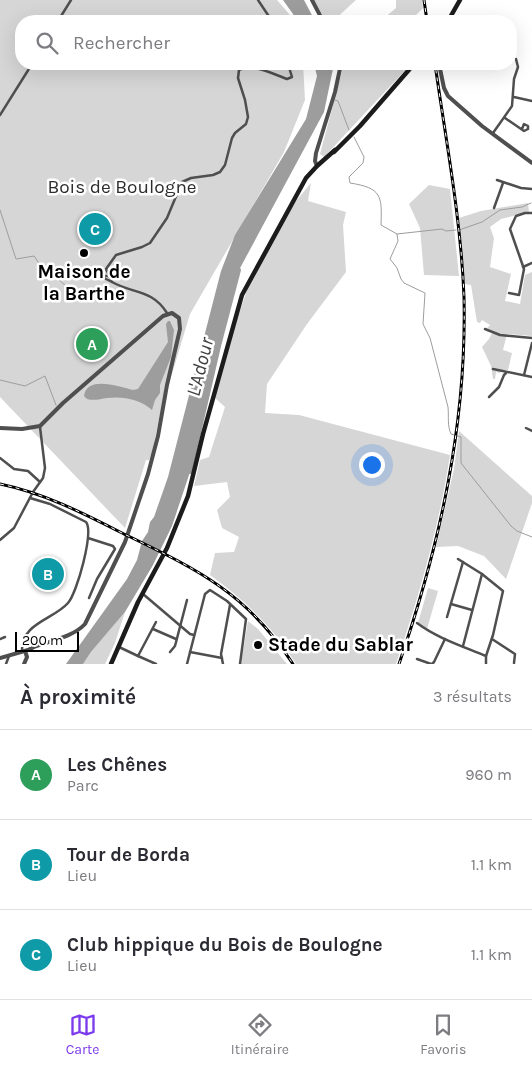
<!DOCTYPE html>
<html lang="fr">
<meta charset="utf-8">
<style>
body{margin:0;font-family:Karla,sans-serif;background:#f2f2f3;color:#2b2b33}
.scale{position:absolute;left:15px;bottom:12px;width:64px;box-sizing:border-box;padding-left:5px;border:2px solid #000;border-top:0;font-size:14px;line-height:18px;white-space:nowrap;color:#000;-webkit-text-stroke:4px #fff;paint-order:stroke}
.you{position:absolute;left:371px;top:464px;width:18px;height:18px;margin:-12px;border:4px solid #fff;border-radius:50%;background:#1a73e8;box-shadow:0 0 0 8px #1a73e833}
.badge{display:grid;place-items:center;width:32px;height:32px;border-radius:50%;background:#7c3aed;color:#fff;font-size:16px;font-weight:700}
.pin{position:absolute;translate:-50% -50%;border:2px solid #fff;box-shadow:0 1px 5px #0006}
.list{margin:0;padding:0;list-style:none}
h2{display:flex;justify-content:space-between;align-items:center;height:65px;margin:0;padding:0 20px;font-size:21px}
h2 small{font-size:16px;font-weight:400;color:#7c7c81}
.list li{display:grid;grid-template-columns:32px 1fr auto;gap:15px;align-items:center;box-sizing:border-box;height:90px;padding:0 20px;border-top:1px solid #e1e1e2}
.list b{display:block;font-size:19px;white-space:nowrap}
.list p{margin:0;font-size:16px;white-space:nowrap;color:#7c7c81}
.list em{font-size:16px;font-style:normal;color:#7c7c81}
.icon{flex:none;width:28px;height:28px;fill:none;stroke:currentColor;stroke-width:2;stroke-linecap:round;stroke-linejoin:round}
.map{position:relative;flex:none;width:532px;height:664px;overflow:hidden}
.search{position:absolute;background:#fff;box-shadow:0 5px 20px #0002;left:15px;right:15px;top:15px;height:55px;display:flex;align-items:center;gap:12px;box-sizing:border-box;padding:0 18px;border-radius:20px;color:#7c7c81;font-size:19px}
.sheet{height:335px;background:#fff}
nav{display:flex;justify-content:space-around;align-items:center;box-sizing:border-box;height:70px;border-top:1px solid #e1e1e2;background:#fff;font-size:14px;color:#7c7c81}
nav a{display:grid;justify-items:center;gap:2px}
nav .on{color:#7c3aed}
.map>svg:first-child{display:block}
</style>
<div class="map">
<svg width="532" height="664" viewBox="0 0 532 664">
<rect width="100%" height="100%" fill="#fff"/>
<g fill="#d6d6d6">
<path d="M0 0H277L290 15 292 21H21V64H303L305 100 284 152 190 314 160 414 152 454 149 460H146L125 528 0 397Z"/>
<path d="M314 0H356L333 21H326Z"/>
<path d="M396 0H422L423 8 410 21H385L383 19 396 8Z"/>
<path d="M344 64H411L324 157 320 154Z"/>
<path d="M311 183 308 201 346 212 343 225 346 272 307 324 267 384 265 413 299 415 450 455C439 527 419 596 396 664H296C273 628 245 600 210 575L215 553 234 552 239 537 222 528 217 510 230 497 227 482 194 486 200 460 209 457 225 407 215 398 228 344 255 268 296 201Z"/>
<path d="M429 185 450 189 459 276 424 275 420 228 409 204Z"/>
<path d="M528 203 529 212 501 219 490 227 494 238 490 267 511 274 505 301 520 304 525 275 532 272V336L507 334 503 350 512 353 508 370H502L500 373 496 372 495 379H493L491 366 482 347 489 339 493 331 487 328 490 325 482 320 480 323 477 322 471 285 465 284 459 218 481 211Z"/>
<path d="M459 431 532 496V503L506 579 484 556 458 546 436 547 454 469Z"/>
<path d="M428 588 438 591 427 629 418 623Z"/>
<path d="M125 612 115 643 105 664H83L91 652Z"/>
<path d="M248 621 258 629 287 664H241Z"/>
</g>
<g fill="#9d9d9d">
<path d="M283 0H304L315 21H298Z"/>
<path d="M314 64H334L324 112 239 270 219 346 190 472 172 526 153 565 125 612 91 652 83 664H66L127 579 137 560 142 541 148 532 150 522 154 517 168 477 221 271 235 235 306 119 317 76Z"/>
<path d="M168 321H170L174 330 171 357 160 385V393L155 400 152 410C140 399 123 396 107 398 100 399 94 401 87 399L84 396C87 375 120 387 133 390L138 389 168 342 166 324Z"/>
</g>
<g fill="none" stroke-linecap="round" stroke-linejoin="round">
<g stroke="#9d9d9d" stroke-width="1">
<path d="M335 100 338 101 349 130"/>
<path d="M354 137 364 157 363 163 349 177 350 183C382 188 382 196 381 225L397 234 398 241 390 259 397 268 401 279 404 283 425 293 423 324 430 338 448 407C449 417 447 425 451 434L461 437V463L511 526 517 531 532 537"/>
<path d="M0 210 16 259 34 256 47 275 58 279 76 295"/>
<path d="M459 230 482 222 500 210 522 207 531 203"/>
<path d="M397 234 442 229 446 231 456 230"/>
<path d="M0 380 25 386 45 376 56 405"/>
</g>
<path stroke="#9d9d9d" stroke-width="4" d="M190 472 219 346 239 270"/>
<g stroke="#4f4f4f" stroke-width="2.5">
<path d="M258 0 272 21"/>
<path d="M58 21 71 0"/>
<path d="M514 97 532 101"/>
<path d="M0 115 32 64"/>
<path d="M505 118 524 131 528 129V126L524 124 522 129"/>
<path d="M493 133 512 106 514 79 518 67 516 59"/>
<path d="M497 180 521 188 532 189"/>
<path d="M494 208 503 183"/>
<path d="M523 267 532 263"/>
<path d="M109 276H105L104 278 112 282"/>
<path d="M509 293 519 295 524 269 510 229 516 216 525 213H532"/>
<path d="M167 313C152 289 133 294 112 282L106 269 116 255 142 247 150 243 167 218 182 182 191 178 213 175 220 172 225 165 232 138 235 133 246 124 248 117 245 100 238 78 239 70C253 63 273 74 287 79L292 77 288 64"/>
<path d="M485 329 500 335 532 338"/>
<path d="M493 369 532 377"/>
<path d="M524 375 532 343"/>
<path d="M489 397 499 387 504 375 506 373"/>
<path d="M526 428 532 431"/>
<path d="M0 458 14 469 28 471 40 482"/>
<path d="M88 538 113 546 115 549 97 579 89 598"/>
<path d="M0 540 14 528 33 492 43 478 45 468 40 427"/>
<path d="M458 559 482 574 503 591 493 635 486 656V664"/>
<path d="M143 594 190 634 194 635"/>
<path d="M451 604 472 610"/>
<path d="M447 617 463 562"/>
<path d="M417 623C437 638 462 646 486 656"/>
<path d="M153 629 176 639"/>
<path d="M0 639 5 637"/>
<path d="M492 639 515 654 514 663"/>
<path d="M463 646 482 574"/>
<path d="M119 647 138 656 156 622"/>
<path d="M22 651C21 623 53 620 68 603 77 593 94 532 86 522L50 504 30 498"/>
<path d="M170 652 175 646 187 600"/>
<path d="M190 652 222 658"/>
<path d="M138 656 156 664"/>
<path d="M417 659 431 664"/>
<path d="M6 664 9 656"/>
<path d="M187 664 205 594 210 590 227 601 246 619 240 664"/>
<path d="M223 664 221 654 230 605"/>
<path d="M432 664 434 662 445 639"/>
</g>
<g stroke="#4f4f4f" stroke-width="4">
<path d="M312 0 323 21"/>
<path d="M439 64 444 88 448 96 482 126 532 163"/>
<path d="M317 166 315 161 316 153 335 92 341 64"/>
<path d="M0 428 22 429 40 426 63 403 163 316 172 313 179 318 180 329 167 385 158 436 148 474 125 542 85 624C73 637 50 641 34 647L28 650 0 658"/>
<path d="M24 664 27 657 25 651"/>
</g>
<g stroke="#1c1c1c" stroke-width="4.5">
<path d="M448 21 460 0"/>
<path d="M334 152 360 126 414 64"/>
<path d="M111 664 138 602 167 548 188 496 203 434 242 295 306 178 317 166 335 150"/>
</g>
<defs>
<g id="rail">
<path d="M424 0 427 21"/>
<path d="M0 484C43 493 81 512 120 532 194 568 246 591 293 664"/>
<path d="M399 664C440 545 467 423 464 297 461 219 446 141 435 64"/>
</g>
</defs>
<use href="#rail" stroke="#000" stroke-width="3"/>
<use href="#rail" stroke="#fff" stroke-width="1" stroke-dasharray="4" stroke-linecap="butt"/>
</g>
<g fill="#000" stroke="#fff" stroke-width="2">
<circle cx="84" cy="253" r="5"/>
<circle cx="258" cy="645" r="5"/>
</g>
<g text-anchor="middle" dominant-baseline="central" stroke-width="5" stroke-linejoin="round" paint-order="stroke">
<g font-size="19" fill="#2d2d2d" stroke="#fff">
<text x="122" y="187">Bois de Boulogne</text>
</g>
<g font-size="19" font-weight="bold" fill="#000" stroke="#fff">
<text x="84" y="272">Maison de<tspan x="84" dy="22">la Barthe</tspan></text>
<text x="268" y="645" text-anchor="start">Stade du Sablar</text>
</g>
<g font-size="20" font-style="italic" fill="#3e3e3e" stroke="#fff">
<text transform="translate(200 367) rotate(-76)">L'Adour</text>
</g>
</g>
</svg>
<div class="scale">200 m</div>
<div class="you"></div>
<div class="pin badge" style="left:92px;top:344px;background:#2e9e5b">A</div>
<div class="pin badge" style="left:48px;top:574px;background:#0f9aa8">B</div>
<div class="pin badge" style="left:95px;top:229px;background:#0f9aa8">C</div>
<div class="search"><svg class="icon" aria-label="search" viewBox="0 0 24 24"><circle cx="10" cy="10" r="6"/><path d="M15 15l6 6"/></svg>Rechercher</div>
</div>
<section class="sheet">
<h2>À proximité<small>3 résultats</small></h2>
<ul class="list">
<li><span class="badge" style="background:#2e9e5b">A</span><div><b>Les Chênes</b><p>Parc</p></div><em>960 m</em></li>
<li><span class="badge" style="background:#0f9aa8">B</span><div><b>Tour de Borda</b><p>Lieu</p></div><em>1.1 km</em></li>
<li><span class="badge" style="background:#0f9aa8">C</span><div><b>Club hippique du Bois de Boulogne</b><p>Lieu</p></div><em>1.1 km</em></li>
</ul>
</section>
<nav>
<a class="on"><svg class="icon" aria-label="map" viewBox="0 0 24 24"><path d="M3 6l6-2 6 2 6-2v14l-6 2-6-2-6 2zM9 4v14M15 6v14"/></svg>Carte</a>
<a><svg class="icon" aria-label="directions" viewBox="0 0 24 24"><path d="M12 3l9 9-9 9-9-9zM9 14v-3h6M13 9l2 2-2 2"/></svg>Itinéraire</a>
<a><svg class="icon" aria-label="saved" viewBox="0 0 24 24"><path d="M7 4h10v16l-5-4-5 4z"/></svg>Favoris</a>
</nav>
